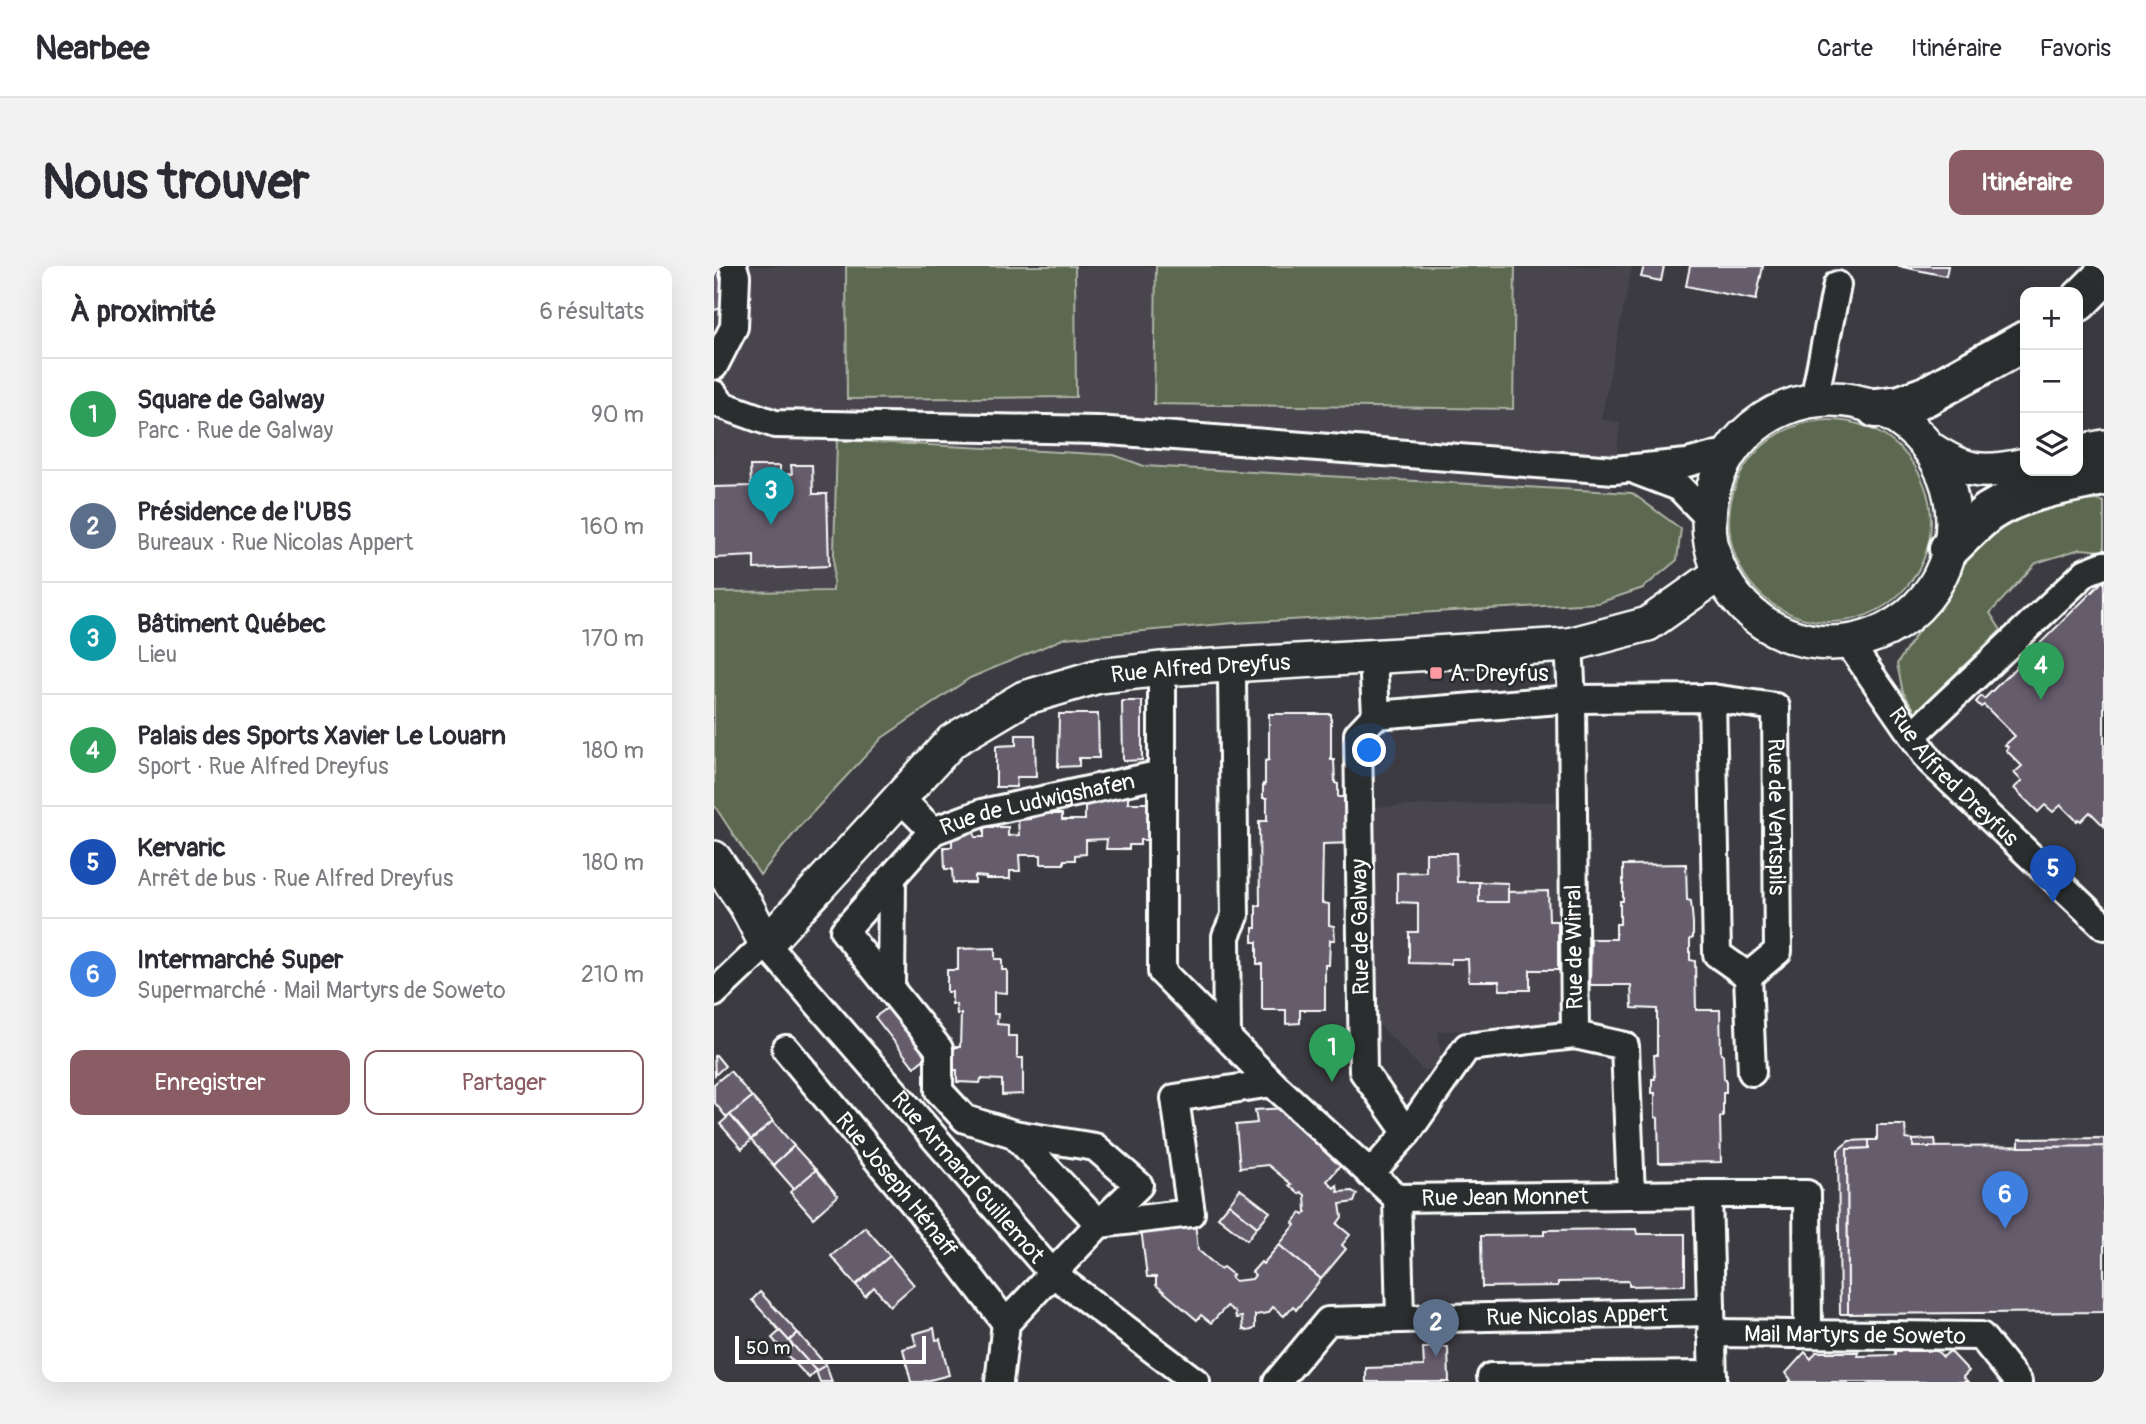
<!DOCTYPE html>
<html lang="fr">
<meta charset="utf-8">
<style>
body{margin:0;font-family:Pangolin,sans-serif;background:#f2f2f3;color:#2b2b33}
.controls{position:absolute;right:21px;top:21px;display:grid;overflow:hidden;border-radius:14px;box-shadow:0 7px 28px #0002}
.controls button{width:63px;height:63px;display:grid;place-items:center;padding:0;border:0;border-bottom:2px solid #e1e1e2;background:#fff;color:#2b2b33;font:35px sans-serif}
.scale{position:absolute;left:21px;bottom:18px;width:191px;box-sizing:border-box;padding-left:7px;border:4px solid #fff;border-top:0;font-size:19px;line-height:24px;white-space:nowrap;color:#fff;-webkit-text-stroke:5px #2a2d2e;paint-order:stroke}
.you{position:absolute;left:656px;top:485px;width:24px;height:24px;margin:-18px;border:5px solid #fff;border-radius:50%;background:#1a73e8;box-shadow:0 0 0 10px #1a73e833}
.badge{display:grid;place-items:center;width:46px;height:46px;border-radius:50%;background:#8a5d65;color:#fff;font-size:23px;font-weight:700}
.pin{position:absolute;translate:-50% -58px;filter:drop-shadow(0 2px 4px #0008)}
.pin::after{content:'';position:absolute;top:37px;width:24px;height:21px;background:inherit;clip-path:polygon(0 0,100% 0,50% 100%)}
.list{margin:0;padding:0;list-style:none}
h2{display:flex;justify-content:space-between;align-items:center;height:91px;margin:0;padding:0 28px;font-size:30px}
h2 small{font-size:23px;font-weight:400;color:#7c7c81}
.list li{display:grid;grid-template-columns:46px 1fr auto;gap:21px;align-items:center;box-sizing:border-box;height:112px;padding:0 28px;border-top:2px solid #e1e1e2}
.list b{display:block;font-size:26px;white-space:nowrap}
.list p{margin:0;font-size:23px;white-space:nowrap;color:#7c7c81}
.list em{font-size:23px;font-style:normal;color:#7c7c81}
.actions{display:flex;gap:14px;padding:21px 28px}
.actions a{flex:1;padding:16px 0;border:2px solid #8a5d65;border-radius:14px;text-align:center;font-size:24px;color:#8a5d65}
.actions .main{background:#8a5d65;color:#fff}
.icon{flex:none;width:38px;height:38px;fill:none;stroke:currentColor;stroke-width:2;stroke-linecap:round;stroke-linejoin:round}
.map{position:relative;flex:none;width:1390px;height:1116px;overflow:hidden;border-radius:14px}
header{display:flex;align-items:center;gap:42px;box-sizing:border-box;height:98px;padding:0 35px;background:#fff;border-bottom:2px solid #e1e1e2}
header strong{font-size:33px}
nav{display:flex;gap:38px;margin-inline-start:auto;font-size:24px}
.intro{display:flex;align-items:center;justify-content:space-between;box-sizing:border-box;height:168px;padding:0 42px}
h1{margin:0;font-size:49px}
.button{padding:18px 32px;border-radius:14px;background:#8a5d65;color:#fff;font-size:24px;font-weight:700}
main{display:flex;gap:42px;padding:0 42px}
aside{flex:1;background:#fff;border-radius:14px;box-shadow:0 7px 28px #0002}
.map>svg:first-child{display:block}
</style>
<header>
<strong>Nearbee</strong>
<nav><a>Carte</a><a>Itinéraire</a><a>Favoris</a></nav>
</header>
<div class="intro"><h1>Nous trouver</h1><a class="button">Itinéraire</a></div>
<main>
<aside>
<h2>À proximité<small>6 résultats</small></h2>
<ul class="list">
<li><span class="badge" style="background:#2e9e5b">1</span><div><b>Square de Galway</b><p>Parc · Rue de Galway</p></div><em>90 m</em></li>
<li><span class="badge" style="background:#5c6f8a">2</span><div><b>Présidence de l'UBS</b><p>Bureaux · Rue Nicolas Appert</p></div><em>160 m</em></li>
<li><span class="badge" style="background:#0f9aa8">3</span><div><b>Bâtiment Québec</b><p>Lieu</p></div><em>170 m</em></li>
<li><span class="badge" style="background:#2e9e5b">4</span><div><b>Palais des Sports Xavier Le Louarn</b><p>Sport · Rue Alfred Dreyfus</p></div><em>180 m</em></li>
<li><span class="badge" style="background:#1a4fb4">5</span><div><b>Kervaric</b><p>Arrêt de bus · Rue Alfred Dreyfus</p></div><em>180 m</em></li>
<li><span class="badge" style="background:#3f7fe0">6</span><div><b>Intermarché Super</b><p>Supermarché · Mail Martyrs de Soweto</p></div><em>210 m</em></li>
</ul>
<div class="actions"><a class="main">Enregistrer</a><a>Partager</a></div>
</aside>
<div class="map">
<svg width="1390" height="1116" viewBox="0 0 1390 1116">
<rect width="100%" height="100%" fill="#3c3b41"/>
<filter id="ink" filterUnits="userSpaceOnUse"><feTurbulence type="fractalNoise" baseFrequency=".0143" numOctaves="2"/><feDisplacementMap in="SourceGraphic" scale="14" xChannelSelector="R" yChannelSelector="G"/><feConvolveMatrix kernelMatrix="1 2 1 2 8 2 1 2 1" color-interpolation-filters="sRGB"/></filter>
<g filter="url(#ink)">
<g fill="#48454e">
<path d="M0 0H918L887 153 906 157 896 250 136 339 0 340Z"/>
<path d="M849 535 850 749 842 758 831 764 724 765 727 790 722 802 709 804 655 748 657 541Z"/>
</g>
<g fill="#5c684f" stroke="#aeb4a7" stroke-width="2">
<path d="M132 0H361L362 131 133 133Z"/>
<path d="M442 0H801L799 143 440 138Z"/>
<circle cx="1116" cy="255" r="101"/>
<path d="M123 174 400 189 430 200 918 227 967 263 963 294 929 322 884 337 520 357 351 372 256 412 168 472 87 559 46 609 0 539V326L119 325Z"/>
<path d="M1383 234 1390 236V285L1366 283 1322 297 1276 347 1287 364 1202 446 1189 426 1183 398 1201 370 1241 316 1252 285 1307 240Z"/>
</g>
<g fill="#655c6c" stroke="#fff" stroke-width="2">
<path d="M0 0H3L13 41 0 44Z"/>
<path d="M930 0H950L947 15 927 11Z"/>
<path d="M976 0H1049L1042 34 972 20Z"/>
<path d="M1184 0H1234L1232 10Z"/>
<path d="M77 199H98L99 228H113L115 300 40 303V290L0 292V221L37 220 36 200H66V209L78 208Z"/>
<path d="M1388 310 1390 312V560L1376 546 1367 555 1365 553 1363 555 1347 539 1339 546 1331 539 1324 546 1300 522 1308 515 1300 507 1308 500 1292 484 1294 481 1291 479 1301 470 1270 439 1267 441 1262 436 1267 430 1270 433 1386 318 1383 316Z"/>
<path d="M408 435H428V494L409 495Z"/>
<path d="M345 448H384L385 492H365V500L344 501Z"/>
<path d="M555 448H617V494H620L621 517 624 518V531H641L642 577 609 578 608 637 615 638V659L620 660 621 674H616L615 699H611V744H586V757L572 758V744H548V698H543V676H539V662H542V639L546 640 545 555H553V532H549V518L551 519V495L555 494Z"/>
<path d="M302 469H321L322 511H303L302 521H282V480L302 479Z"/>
<path d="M414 527V537H437V574H426V579H415V583H392L393 573 372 574V588L361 589V594H350V598H327V589H305L306 605H296V613H272V611L261 610V617H239L238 603H231L230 581H238V564H260L261 571H270V561H294V570L305 569 304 554 316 553V545L337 544 338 548H348V554H371V538H381V532Z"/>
<path d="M712 587H742L743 616H765V636H794V626L834 625 835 655H844V704H816V724H786L785 715H755L754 693H737V698L695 697V666H704V637L683 636V607L712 606Z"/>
<path d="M972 598 973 634 977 635 979 657V672L976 673V694L981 695 982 744H1006L1007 788 1009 789 1010 813H1012V827H1009V851H1006L1007 896 945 897 944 852 941 851V827H938V813H941L940 789H943V743L918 742 917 719H876L877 673H902V658H906V635H909V599Z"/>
<path d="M765 616 794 617V636H765Z"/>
<path d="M281 682V693H288V704H293V727L280 726V748H284L283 758 294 759V770H303V792H309V828L288 829V814L267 813 266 817 243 816V804H236V781H246L247 748H243L242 738H238V726H233V704H244V683Z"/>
<path d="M176 740 215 789 200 801 161 751Z"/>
<path d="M2 789 11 800 1 809 0 790Z"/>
<path d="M16 805 38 831 13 852 0 836V818Z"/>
<path d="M38 831 59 855 37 874 16 849Z"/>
<path d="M571 842 572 851 581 850 632 893 613 915 620 922 623 919 624 926 638 925 643 928 640 936 626 938 628 951 623 958 636 969 628 979 632 983 607 1013 565 979 581 959 579 957 587 947 590 949 592 946 591 929 587 926 585 928 575 919 577 918 554 899 526 902 522 859 543 857 541 844Z"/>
<path d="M16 849 37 874 28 883 6 858Z"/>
<path d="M59 855 80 880 59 899 37 874Z"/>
<path d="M1163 859H1191L1192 873 1199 874V881L1390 880V1046L1134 1048 1133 883 1155 882V874H1163Z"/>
<path d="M1390 872V880L1305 881V873Z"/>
<path d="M1221 873 1222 881H1199V874Z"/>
<path d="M1155 874V882L1133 883 1134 1048H1126L1124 884 1135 875Z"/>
<path d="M80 880 102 904 80 923 59 899Z"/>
<path d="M102 904 124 930 99 952 76 926Z"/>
<path d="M526 923 556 946 543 961 515 938Z"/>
<path d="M515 938 543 961 533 974 504 951Z"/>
<path d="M481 956 484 984 506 1003 509 1001 519 1009 517 1011 521 1015 538 1013 541 1009 538 1006 547 996 549 998 565 979 607 1013 582 1044 579 1040 570 1050 559 1041 554 1047 541 1049V1062L538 1064 533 1065 529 1063 528 1051 522 1052 521 1046 513 1040 497 1057 487 1049 483 1054 442 1019V1011H433L427 962Z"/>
<path d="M151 961 176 990 142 1019 117 990Z"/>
<path d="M922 963 923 968H971V1019L915 1020V1015L844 1016V1020L768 1021 767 970 830 969V964Z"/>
<path d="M176 990 200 1019 176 1040 160 1021 151 1030 142 1019Z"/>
<path d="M46 1026 84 1067 75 1075 38 1034Z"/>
<path d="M220 1062 222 1074 226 1073 235 1109 208 1116H197L189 1083 202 1079 199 1068Z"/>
<path d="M66 1065 79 1079 71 1087 58 1072Z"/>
<path d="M84 1067 112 1099 102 1105 75 1075Z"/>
<path d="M79 1079 102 1105 95 1112 71 1087Z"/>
<path d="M734 1081 735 1116H652V1102L710 1100 709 1082Z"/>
<path d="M1181 1085H1223L1229 1091 1236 1085 1255 1105 1249 1111 1254 1116H1075L1077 1114 1072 1107 1091 1086 1097 1093 1102 1086H1144V1090L1181 1089Z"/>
<path d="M112 1099 118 1116H106L102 1105Z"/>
</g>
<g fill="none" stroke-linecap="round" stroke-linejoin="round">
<defs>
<g id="minor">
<path d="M0 100 20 61 22 10 19 0"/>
<path d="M0 128 8 139 61 158 383 164 900 204 973 197 1015 186"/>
<path d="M1100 134 1123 19"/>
<path d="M923 205 965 221 994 251"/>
<path id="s1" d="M1134 376 1216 495 1390 660"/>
<path id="s2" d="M448 403V706L558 817 683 932 994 928 999 1116"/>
<path d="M998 432 1003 688 1034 710"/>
<path id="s3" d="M662 449 858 433 998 432 1062 441 1064 685 1034 710 1038 806"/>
<path d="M1199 469 1372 306 1390 299"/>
<path d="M186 532 219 565"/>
<path d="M177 723 178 612"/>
<path id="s4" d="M0 727 52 678 338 1007 482 1116"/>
<path d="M861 769 911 780 917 929"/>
<path d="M513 770 512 670 521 650 518 413"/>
<path id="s5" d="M72 783 206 945 292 1057"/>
<path d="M693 867 753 781 861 769 858 433 855 379"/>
<path d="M300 868 381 881 425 919 385 958"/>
<path d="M656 908 693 867 649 805 644 468 662 449 659 392"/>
<path d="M994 928H1093L1094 1067"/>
<path id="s6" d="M683 932 686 1053 997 1046"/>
<path d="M385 958 477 947 461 832 558 817"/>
<path id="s7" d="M997 1067 1267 1070 1304 1116"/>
<path d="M777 1111 999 1109"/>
<path id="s8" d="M285 1116 292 1057 385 958 300 868 251 853 225 825V783L130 665 219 565 268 547 448 508"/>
<path d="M563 1116 614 1055 686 1053"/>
</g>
<g id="major">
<circle cx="1117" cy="255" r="122"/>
<path d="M1215 182C1251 206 1268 209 1311 199"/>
<path d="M1364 186 1390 181"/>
<path id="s9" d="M0 592 32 639 52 678 238 475 310 432 385 410 448 403 855 379 934 358 1006 307"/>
</g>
<g id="highway">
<path d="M1364 36 1390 10"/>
<path d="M1162 142 1187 139 1212 130 1311 75"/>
<path d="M1235 283C1248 271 1261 256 1275 246 1309 224 1351 218 1390 210"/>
</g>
</defs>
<use href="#minor" stroke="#fff" stroke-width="32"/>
<use href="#major" stroke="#fff" stroke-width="38"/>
<use href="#highway" stroke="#fff" stroke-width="44"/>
<use href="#minor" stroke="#2a2d2e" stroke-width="26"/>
<use href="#major" stroke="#2a2d2e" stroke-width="33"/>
<use href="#highway" stroke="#2a2d2e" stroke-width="38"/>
</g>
</g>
<rect fill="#ff9aa2" stroke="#2a2d2e" stroke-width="2.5" x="715" y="400" width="14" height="14" rx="3.5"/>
<g text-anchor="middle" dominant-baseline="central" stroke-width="5" stroke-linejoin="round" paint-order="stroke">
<g font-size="23" fill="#fff" stroke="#2a2d2e">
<text stroke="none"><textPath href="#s9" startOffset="640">Rue Alfred Dreyfus</textPath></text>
<text stroke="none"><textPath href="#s1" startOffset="172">Rue Alfred Dreyfus</textPath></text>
<text stroke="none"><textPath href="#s8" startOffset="844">Rue de Ludwigshafen</textPath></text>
<text stroke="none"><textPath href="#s3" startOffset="511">Rue de Ventspils</textPath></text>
<text transform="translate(646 661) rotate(-91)">Rue de Galway</text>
<text transform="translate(860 681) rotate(-91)">Rue de Wirral</text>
<text stroke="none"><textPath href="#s4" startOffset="380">Rue Armand Guillemot</textPath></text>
<text stroke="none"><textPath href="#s5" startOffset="175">Rue Joseph Hénaff</textPath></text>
<text stroke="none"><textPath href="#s2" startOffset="737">Rue Jean Monnet</textPath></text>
<text stroke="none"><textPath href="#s6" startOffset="298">Rue Nicolas Appert</textPath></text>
<text stroke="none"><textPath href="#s7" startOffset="144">Mail Martyrs de Soweto</textPath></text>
</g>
<g font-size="23" fill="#fff" stroke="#2a2d2e" text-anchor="start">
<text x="736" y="407">A. Dreyfus</text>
</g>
</g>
</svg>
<div class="controls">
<button>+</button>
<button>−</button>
<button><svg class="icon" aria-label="layers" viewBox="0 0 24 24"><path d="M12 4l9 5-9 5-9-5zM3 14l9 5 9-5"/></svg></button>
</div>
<div class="scale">50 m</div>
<div class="you"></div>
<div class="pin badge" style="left:618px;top:816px;background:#2e9e5b">1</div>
<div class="pin badge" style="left:722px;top:1091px;background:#5c6f8a">2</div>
<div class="pin badge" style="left:57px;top:259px;background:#0f9aa8">3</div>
<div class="pin badge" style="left:1327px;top:434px;background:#2e9e5b">4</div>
<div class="pin badge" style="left:1339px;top:637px;background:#1a4fb4">5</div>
<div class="pin badge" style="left:1291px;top:963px;background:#3f7fe0">6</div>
</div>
</main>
